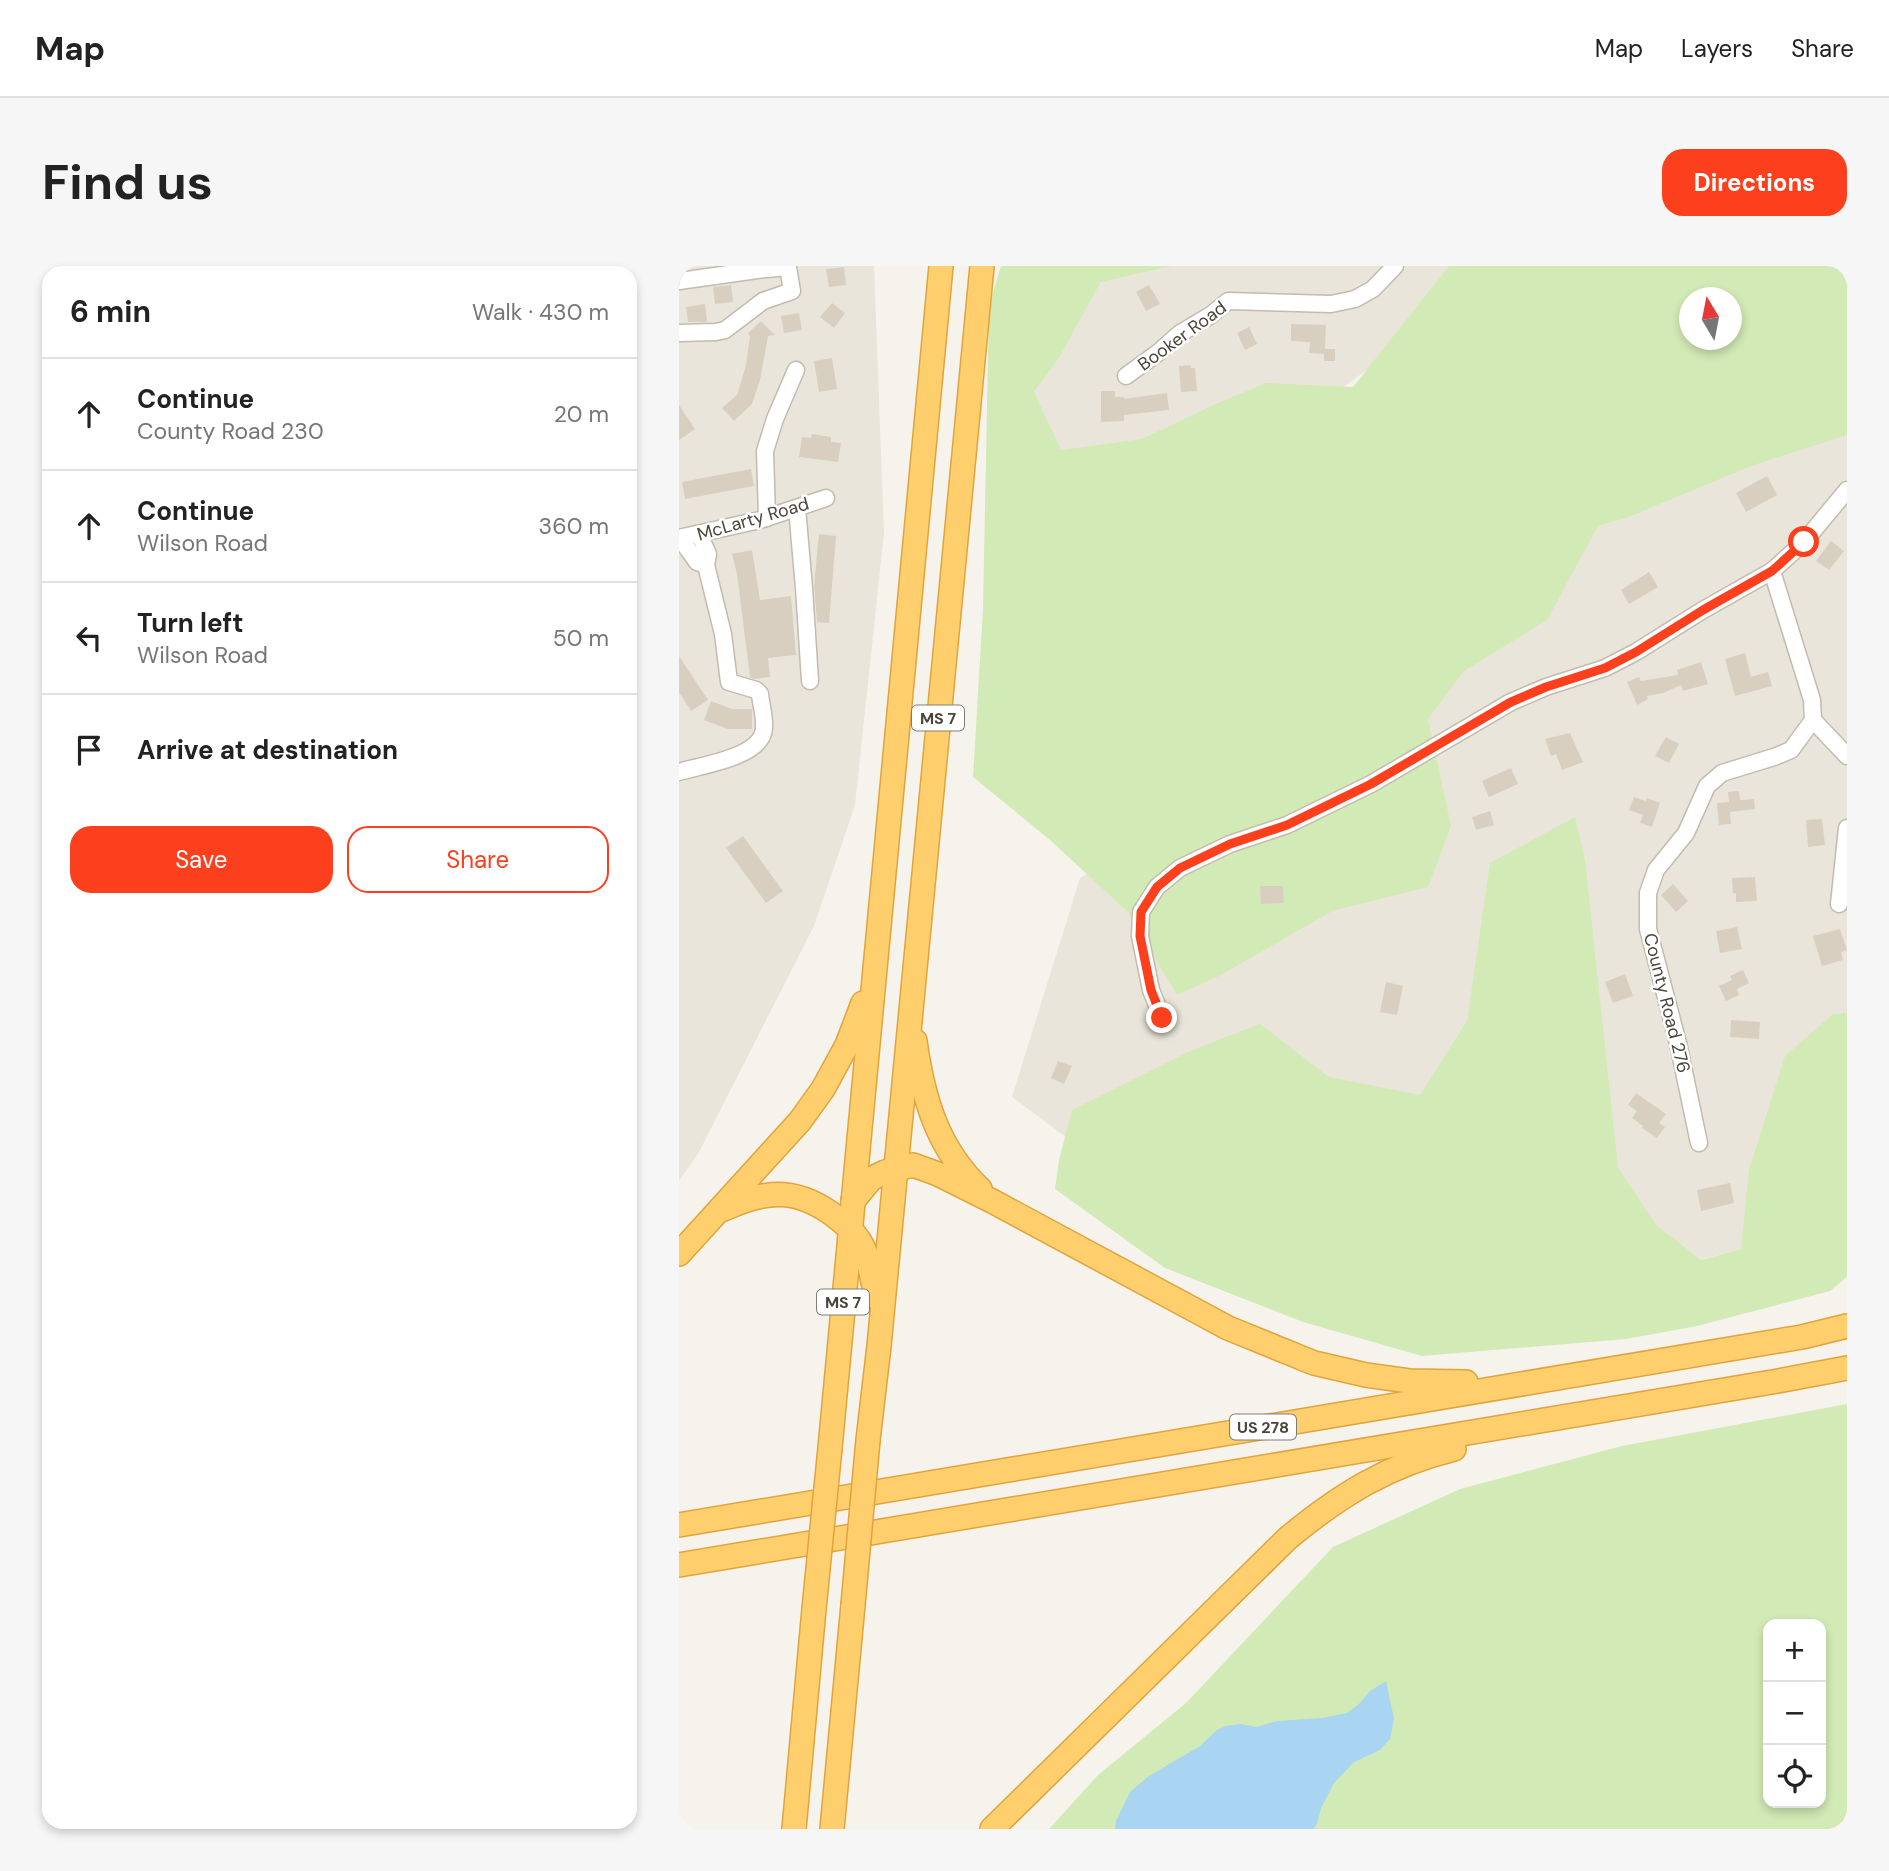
<!DOCTYPE html>
<meta charset="utf-8">
<style>
body{margin:0;font-family:"DM Sans",sans-serif;background:#f6f6f6;color:#222}
.controls{position:absolute;right:21px;bottom:21px;display:grid;overflow:hidden;border-radius:14px;box-shadow:0 4px 10px #0003}
.controls button{width:63px;height:63px;display:grid;place-items:center;padding:0;border:0;border-bottom:2px solid #e0e0e0;background:#fff;color:#222;font:35px sans-serif}
.compass{position:absolute;left:1000px;top:21px;width:63px;height:63px;border-radius:50%;background:#fff;box-shadow:0 4px 10px #0003;rotate:350deg}
.stop{position:absolute;width:21px;height:21px;margin:-16px;border:5px solid #fc3f1d;border-radius:50%;background:#fff}
.stop.end{background:#fc3f1d;border-color:#fff;box-shadow:0 2px 7px #0008}
.list{margin:0;padding:0;list-style:none}
h2{display:flex;justify-content:space-between;align-items:center;height:91px;margin:0;padding:0 28px;font-size:30px}
h2 small{font-size:23px;font-weight:400;color:#767676}
.list li{display:grid;grid-template-columns:46px 1fr auto;gap:21px;align-items:center;box-sizing:border-box;height:112px;padding:0 28px;border-top:2px solid #e0e0e0}
.list b{display:block;font-size:26px;white-space:nowrap}
.list p{margin:0;font-size:23px;white-space:nowrap;color:#767676}
.list em{font-size:23px;font-style:normal;color:#767676}
.actions{display:flex;gap:14px;padding:21px 28px}
.actions a{flex:1;padding:16px 0;border:2px solid #fc3f1d;border-radius:21px;text-align:center;font-size:24px;color:#fc3f1d}
.actions .main{background:#fc3f1d;color:#fff}
.icon{flex:none;width:38px;height:38px;fill:none;stroke:currentColor;stroke-width:2;stroke-linecap:round;stroke-linejoin:round}
.map{position:relative;flex:none;width:1168px;height:1563px;overflow:hidden;border-radius:21px}
header{display:flex;align-items:center;gap:42px;box-sizing:border-box;height:98px;padding:0 35px;background:#fff;border-bottom:2px solid #e0e0e0}
header strong{font-size:33px}
nav{display:flex;gap:38px;margin-inline-start:auto;font-size:24px}
.intro{display:flex;align-items:center;justify-content:space-between;box-sizing:border-box;height:168px;padding:0 42px}
h1{margin:0;font-size:49px}
.button{padding:18px 32px;border-radius:21px;background:#fc3f1d;color:#fff;font-size:24px;font-weight:700}
main{display:flex;gap:42px;padding:0 42px}
aside{flex:1;background:#fff;border-radius:21px;box-shadow:0 4px 10px #0003}
.map>svg:first-child{display:block}
</style>
<header>
<strong>Map</strong>
<nav><a>Map</a><a>Layers</a><a>Share</a></nav>
</header>
<div class="intro"><h1>Find us</h1><a class="button">Directions</a></div>
<main>
<aside>
<h2>6 min<small>Walk · 430 m</small></h2>
<ul class="list">
<li><svg class="icon" aria-label="ahead" viewBox="0 0 24 24"><path d="M12 20V5M6 11l6-6 6 6"/></svg><div><b>Continue</b><p>County Road 230</p></div><em>20 m</em></li>
<li><svg class="icon" aria-label="ahead" viewBox="0 0 24 24"><path d="M12 20V5M6 11l6-6 6 6"/></svg><div><b>Continue</b><p>Wilson Road</p></div><em>360 m</em></li>
<li><svg class="icon" aria-label="left" viewBox="0 0 24 24"><path d="M17 20v-9H6M10 6l-5 5 5 5"/></svg><div><b>Turn left</b><p>Wilson Road</p></div><em>50 m</em></li>
<li><svg class="icon" aria-label="arrive" viewBox="0 0 24 24"><path d="M6 21V4h12l-3 4 3 4H6"/></svg><div><b>Arrive at destination</b></div></li>
</ul>
<div class="actions"><a class="main">Save</a><a>Share</a></div>
</aside>
<div class="map">
<svg width="1168" height="1563" viewBox="0 0 1168 1563">
<rect width="100%" height="100%" fill="#f6f3ec"/>
<g fill="#eae5da">
<path d="M0 0H195L205 267 176 539 135 660 19 888 0 915Z"/>
<path d="M494 0H779L718 81 605 166 363 207 355 126 380 92 422 16Z"/>
<path d="M1168 160V829L1062 983 972 1007 443 913 333 831 401 612 919 260 950 251Z"/>
</g>
<g fill="#d2eab5" fill-rule="evenodd">
<path d="M322 0H494L422 16 380 92 355 126 382 184 463 173 539 137 587 117 674 121 770 0H1168V169L1075 199 950 251 919 260 868 354 785 405 749 453 772 560 749 621 653 645 542 709 498 729 449 646 371 574 294 511 304 343 310 40ZM1010 32H1052V74H1010Z"/>
<path d="M896 551 906 594 939 902 977 959 1022 994 1062 983 1070 904 1106 790 1154 748 1168 747V1011L1151 1025 1018 1060 947 1073 743 1090 624 1056 486 1002 376 923 380 894 393 844 511 785 581 758 650 811 741 829 788 755 811 597Z"/>
<path d="M1168 1138V1563H370L419 1509 507 1437 654 1281 781 1223 943 1180ZM1089 1358H1142V1537H1089Z"/>
</g>
<path fill="#a9d4f2" d="M707 1415 715 1453 711 1473 701 1484 675 1496 655 1517 642 1542 638 1558 634 1563H436L437 1555 451 1526 470 1510 521 1480 538 1464 547 1460 562 1458 577 1461 598 1455 644 1452 668 1447 680 1438 691 1425Z"/>
<g fill="#d8cfc1">
<path d="M165 1 167 19 150 21 147 3Z"/>
<path d="M52 19 54 36 36 38 34 21Z"/>
<path d="M470 19 481 38 467 45 457 26Z"/>
<path d="M153 37 166 47 155 62 141 51Z"/>
<path d="M26 38 28 56H9L7 41Z"/>
<path d="M120 47 123 64 105 67 102 50Z"/>
<path d="M82 55 96 69 89 70 81 114 73 138 55 155 43 142 58 129 67 99 71 70 69 67Z"/>
<path d="M612 58 647 59 646 83H656V95H645V88L630 87 631 76 612 75Z"/>
<path d="M570 61 578 78 566 84 558 67Z"/>
<path d="M153 92 158 123 140 126 135 95Z"/>
<path d="M511 99 512 102H516L518 125 502 126 500 100Z"/>
<path d="M422 125H436V131H445V133L488 127 490 144 445 149V155L422 156Z"/>
<path d="M0 139 16 163 0 174Z"/>
<path d="M133 168 152 171V176L162 177 159 196 120 191 123 171 132 172Z"/>
<path d="M72 203 75 220 6 233 3 216Z"/>
<path d="M1088 210 1098 229 1067 246 1057 227Z"/>
<path d="M140 268 157 270 150 357 138 356 135 319Z"/>
<path d="M1152 275 1165 285 1150 304 1137 295Z"/>
<path d="M73 284 81 334 112 330 117 389 89 392 91 411 75 413 71 411 58 308 53 288Z"/>
<path d="M970 306 979 321 950 338 942 324Z"/>
<path d="M1066 387 1072 411 1089 406 1093 420 1056 430 1046 393Z"/>
<path d="M0 390 29 434 12 445 0 426Z"/>
<path d="M1022 396 1029 418 1004 425 1002 419 984 427 968 430 969 433 958 439 948 416 960 411 962 415 999 409 998 404Z"/>
<path d="M32 435 53 443H73V463H49L25 454Z"/>
<path d="M891 467 904 496 883 504 877 488 872 490 866 473Z"/>
<path d="M987 471 1000 478 990 497 976 490Z"/>
<path d="M832 502 839 518 810 531 803 515Z"/>
<path d="M1060 525 1061 534 1075 533 1076 543 1051 546 1052 558 1040 559 1038 537 1050 536 1049 526Z"/>
<path d="M955 531 967 535 968 532 981 537 973 561 961 557 964 549 950 544Z"/>
<path d="M811 545 815 559 797 564 793 551Z"/>
<path d="M1143 553 1146 579 1129 581 1127 554Z"/>
<path d="M64 570 104 625 87 637 47 582Z"/>
<path d="M1076 611 1078 635 1057 636V627L1054 628 1053 612Z"/>
<path d="M994 618 1009 635 997 646 982 629Z"/>
<path d="M581 620H604L605 637 582 638Z"/>
<path d="M1058 661 1063 683 1041 687 1037 665Z"/>
<path d="M1161 663 1168 684 1162 686 1164 694 1143 700 1134 670Z"/>
<path d="M1064 704 1070 717 1058 723 1060 729 1047 735 1040 720 1053 714 1051 710Z"/>
<path d="M946 708 954 730 934 737 926 716Z"/>
<path d="M707 716 724 720 718 749 701 746Z"/>
<path d="M1052 754 1081 756 1080 773 1051 771Z"/>
<path d="M379 795 393 800 385 818 372 812Z"/>
<path d="M957 827 987 848 980 857 986 861 978 872 963 862 964 860 953 852 958 845 949 839Z"/>
<path d="M1051 917 1055 937 1022 945 1018 924Z"/>
</g>
<g fill="none" stroke-linecap="round" stroke-linejoin="round">
<defs>
<g id="minor">
<path d="M0 15 78 4 109 1 113 25 84 35 46 64 37 66 0 67"/>
<path d="M447 110 480 86 500 68 532 49 549 35 652 38 676 33 694 23 716 0"/>
<path d="M118 242 125 322 131 415"/>
<path d="M88 252 86 185 96 153 117 104"/>
<path d="M0 272 81 254 147 232"/>
<path d="M1 272 18 296 27 299"/>
<path d="M1134 454 1168 490"/>
<path d="M0 506C23 499 84 491 85 462 86 451 82 439 81 428L77 424 50 416 44 368 27 299 29 288 20 268"/>
<path d="M1160 638 1168 562"/>
<path d="M483 752 472 724 461 670 462 646 478 621 501 602 551 578 608 559 692 518 832 436 867 421 926 402 957 386 1024 344 1093 305 1125 276 1168 224"/>
<path d="M1020 877 999 777 969 663V627L977 604 1007 567 1028 520 1043 507 1095 491 1112 484 1134 454 1133 434 1093 305"/>
</g>
<g id="highway">
<path d="M236 775C244 832 258 882 301 923"/>
<path d="M174 935 192 913 206 906 234 899 259 908 313 935 549 1062 635 1097 687 1109 730 1115 787 1116"/>
<path d="M45 943C90 922 121 922 161 954 172 963 183 975 187 989 192 1002 194 1017 197 1031"/>
<path d="M0 988 121 855 144 823 168 779 184 737"/>
<path d="M189 1174 200 1080 303 0"/>
<path d="M151 1182 262 0"/>
<path d="M0 1259 1123 1071 1168 1060"/>
<path d="M0 1299 1099 1115 1168 1102"/>
<path d="M115 1563 135 1343"/>
<path d="M153 1563 174 1339"/>
<path d="M313 1563 609 1272C661 1229 709 1199 775 1183"/>
</g>
</defs>
<use href="#minor" stroke="#c2bbae" stroke-width="19"/>
<use href="#highway" stroke="#e0a43c" stroke-width="26"/>
<use href="#minor" stroke="#fff" stroke-width="16"/>
<use href="#highway" stroke="#ffcf6e" stroke-width="23"/>
<defs>
<g id="highway-bridge">
<path d="M174 1339 189 1174"/>
<path d="M135 1343 151 1182"/>
</g>
</defs>
<use href="#highway-bridge" stroke="#e0a43c" stroke-width="26" stroke-linecap="butt"/>
<use href="#highway-bridge" stroke="#ffcf6e" stroke-width="23"/>
</g>
<g fill="none" stroke-linecap="round" stroke-linejoin="round">
<path stroke="#fc3f1d" stroke-width="9" d="M483 752 472 724 461 670 462 646 478 621 501 602 551 578 608 559 692 518 832 436 867 421 926 402 957 386 1024 344 1093 305 1125 276"/>
</g>
<g text-anchor="middle" dominant-baseline="central" stroke-width="5" stroke-linejoin="round" paint-order="stroke">
<g fill="#fff" stroke="#817c74" stroke-width="2">
<rect x="233" y="439.5" width="52" height="25" rx="5"/>
<rect x="138" y="1023.5" width="52" height="25" rx="5"/>
<rect x="551" y="1148.5" width="66" height="25" rx="5"/>
</g>
<g font-size="16" font-weight="bold" fill="#4b4439">
<text x="259" y="452">MS 7</text>
<text x="164" y="1036">MS 7</text>
<text x="584" y="1161">US 278</text>
</g>
<g font-size="18" fill="#4b4439" stroke="#fff">
<text transform="translate(503 70) rotate(-36)">Booker Road</text>
<text transform="translate(74 253) rotate(-16)">McLarty Road</text>
<text transform="translate(988 737) rotate(76)">County Road 276</text>
</g>
</g>
</svg>
<div class="controls">
<button>+</button>
<button>−</button>
<button><svg class="icon" aria-label="locate" viewBox="0 0 24 24"><circle cx="12" cy="12" r="6"/><path d="M12 2v4M12 18v4M2 12h4M18 12h4"/></svg></button>
</div>
<svg class="compass" viewBox="-18 -18 36 36"><path d="M0-13l5 13h-10z" fill="#e53935"/><path d="M0 13l5-13h-10z" fill="#767676"/></svg>
<div class="stop" style="left:1125px;top:276px"></div>
<div class="stop end" style="left:483px;top:752px"></div>
</div>
</main>
